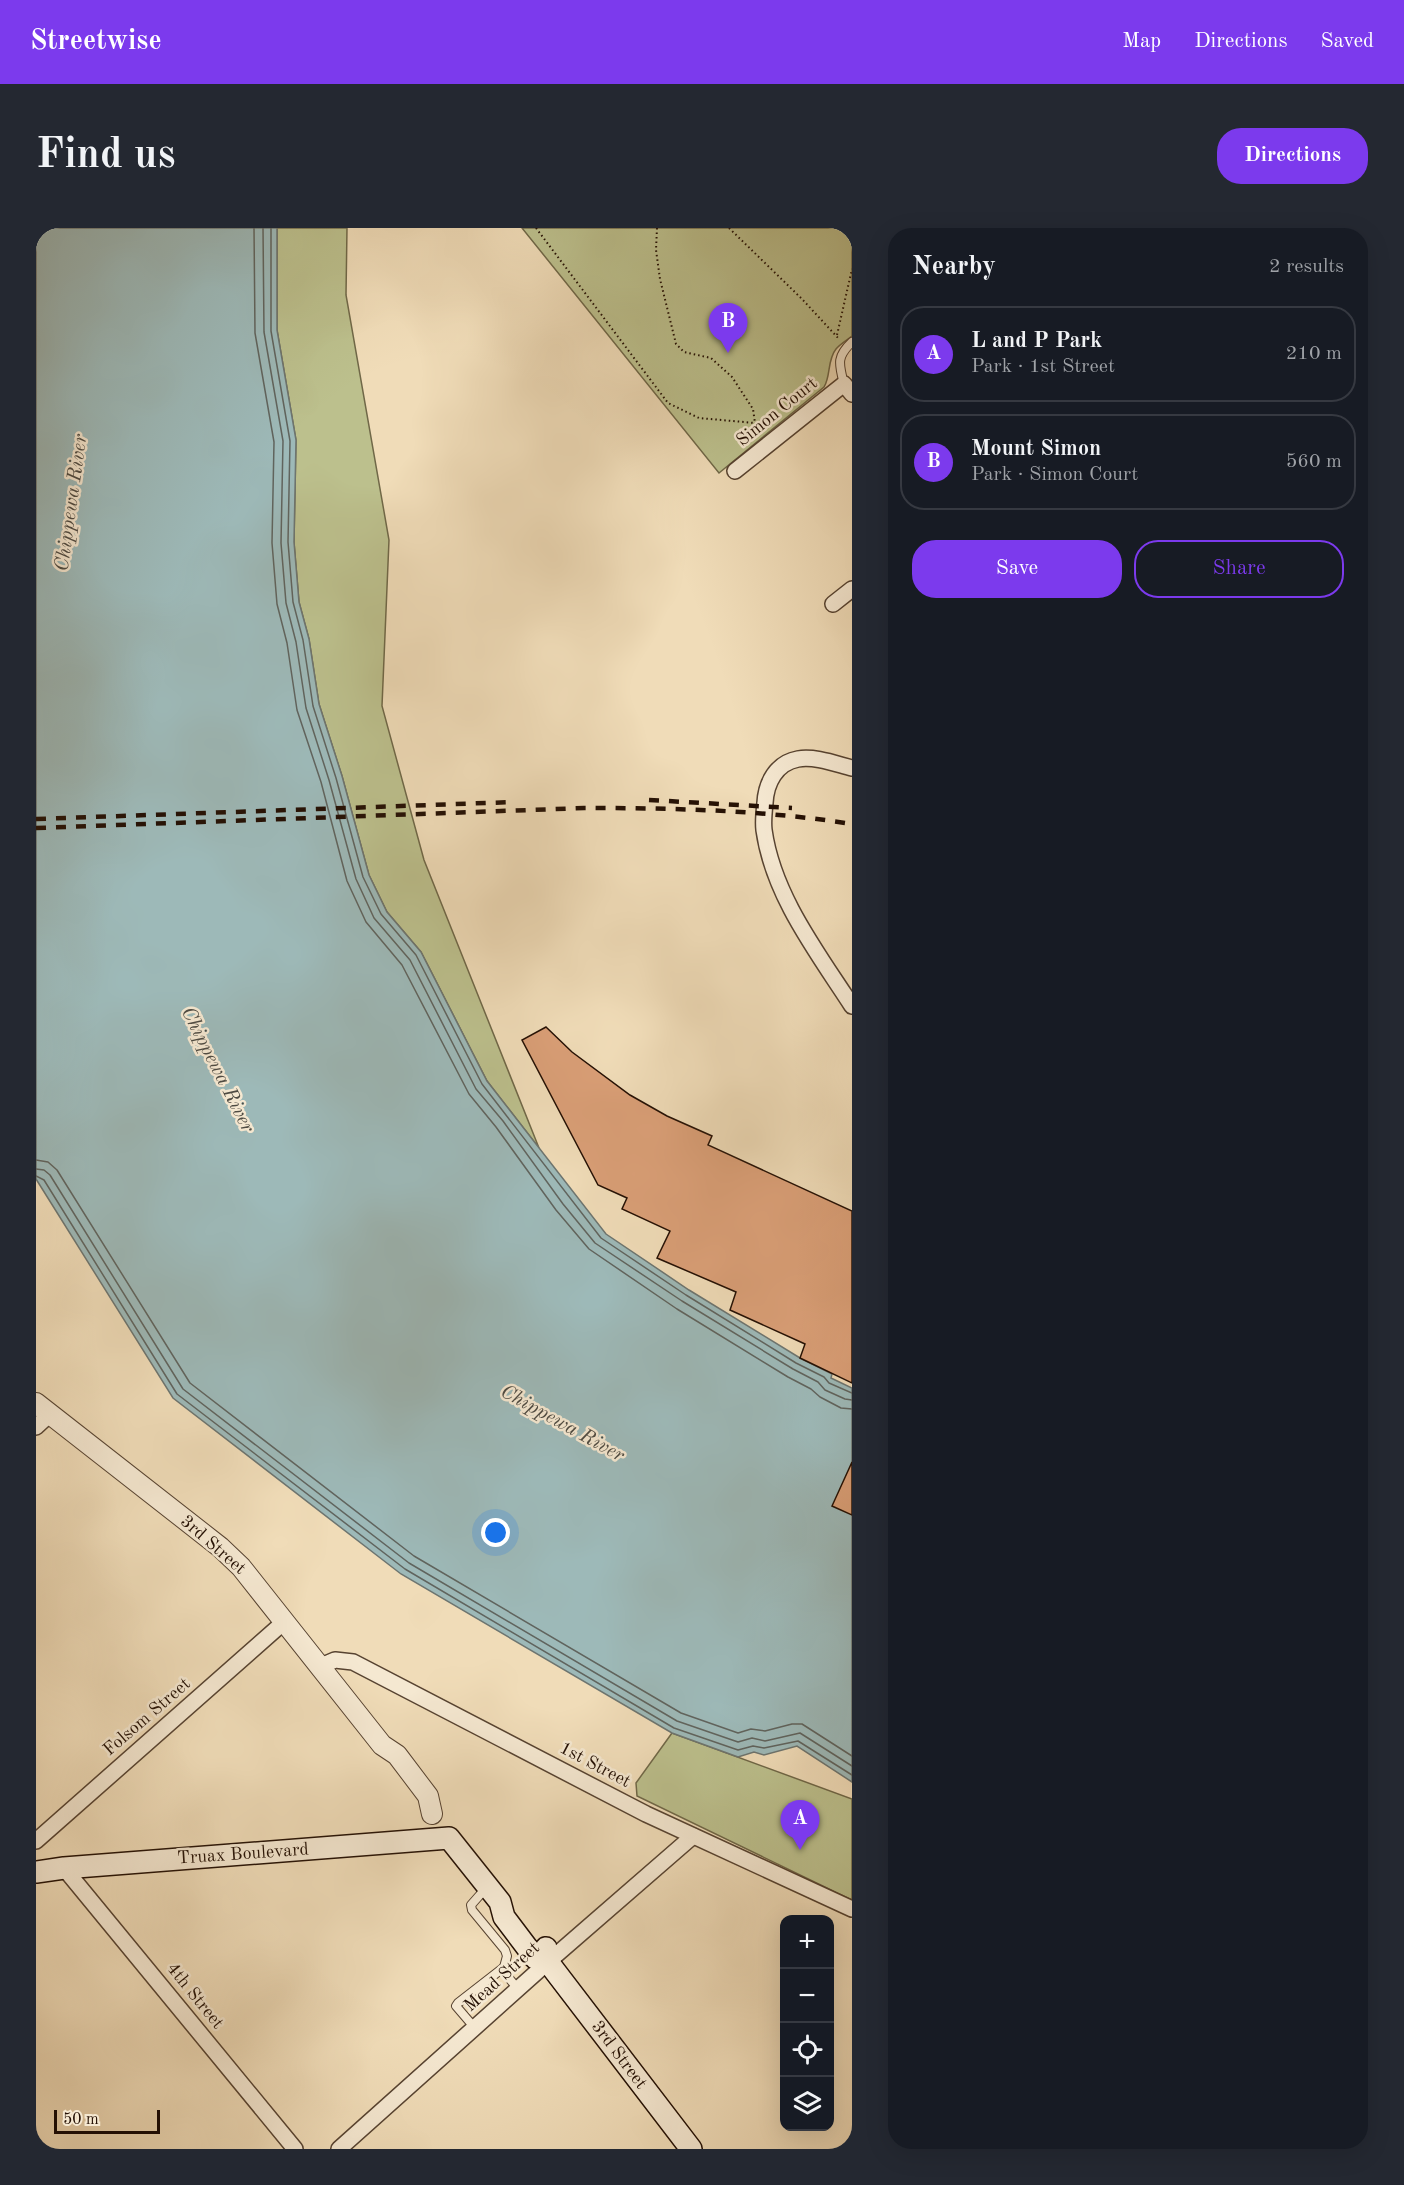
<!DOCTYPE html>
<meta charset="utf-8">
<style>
body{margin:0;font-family:"Old Standard TT",serif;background:#242831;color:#f1f3f6}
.controls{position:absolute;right:18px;bottom:18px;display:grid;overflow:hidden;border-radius:12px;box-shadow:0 6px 24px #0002}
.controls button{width:54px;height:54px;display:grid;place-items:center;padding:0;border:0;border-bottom:2px solid #363941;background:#171b24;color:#f1f3f6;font:30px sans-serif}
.scale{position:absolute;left:18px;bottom:15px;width:106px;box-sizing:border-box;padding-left:6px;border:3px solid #241004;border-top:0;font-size:16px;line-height:21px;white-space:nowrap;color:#241004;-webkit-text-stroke:4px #f5e8d1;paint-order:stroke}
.you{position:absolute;left:460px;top:1305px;width:21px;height:21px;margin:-15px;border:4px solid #fff;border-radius:50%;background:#1a73e8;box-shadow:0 0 0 9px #1a73e833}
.badge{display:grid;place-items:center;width:39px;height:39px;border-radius:50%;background:#7c3aed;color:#fff;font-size:20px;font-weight:700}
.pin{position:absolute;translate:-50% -50px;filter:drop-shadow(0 2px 3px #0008)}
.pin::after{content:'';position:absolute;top:32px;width:21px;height:18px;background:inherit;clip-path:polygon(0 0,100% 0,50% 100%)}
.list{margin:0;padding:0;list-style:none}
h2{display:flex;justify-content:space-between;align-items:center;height:78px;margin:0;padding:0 24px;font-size:26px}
h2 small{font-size:20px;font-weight:400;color:#9ea1a6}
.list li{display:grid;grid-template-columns:39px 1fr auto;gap:18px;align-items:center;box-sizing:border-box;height:96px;margin:0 12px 12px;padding:0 12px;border:2px solid #363941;border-radius:24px}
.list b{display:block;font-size:22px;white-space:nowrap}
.list p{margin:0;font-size:20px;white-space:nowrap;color:#9ea1a6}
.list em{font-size:20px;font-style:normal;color:#9ea1a6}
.actions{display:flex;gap:12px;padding:18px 24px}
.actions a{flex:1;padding:14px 0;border:2px solid #7c3aed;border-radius:24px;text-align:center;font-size:21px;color:#7c3aed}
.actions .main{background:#7c3aed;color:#fff}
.icon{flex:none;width:33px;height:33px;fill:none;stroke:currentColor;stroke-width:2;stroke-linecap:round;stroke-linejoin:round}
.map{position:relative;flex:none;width:816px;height:1921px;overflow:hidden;border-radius:24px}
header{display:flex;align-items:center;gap:36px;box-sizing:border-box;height:84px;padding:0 30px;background:#7c3aed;color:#fff}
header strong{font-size:28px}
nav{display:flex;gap:33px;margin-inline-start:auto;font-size:21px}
.intro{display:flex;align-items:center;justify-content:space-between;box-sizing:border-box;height:144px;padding:0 36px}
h1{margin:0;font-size:42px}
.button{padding:15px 27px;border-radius:24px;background:#7c3aed;color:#fff;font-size:21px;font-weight:700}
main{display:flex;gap:36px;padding:0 36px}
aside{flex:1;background:#171b24;border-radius:24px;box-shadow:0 6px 24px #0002}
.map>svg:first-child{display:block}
</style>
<header>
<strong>Streetwise</strong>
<nav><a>Map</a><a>Directions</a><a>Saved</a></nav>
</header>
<div class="intro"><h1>Find us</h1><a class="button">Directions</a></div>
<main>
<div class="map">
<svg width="816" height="1921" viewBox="0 0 816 1921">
<rect width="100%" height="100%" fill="#f0dcb8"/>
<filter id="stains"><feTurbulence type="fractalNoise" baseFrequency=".00333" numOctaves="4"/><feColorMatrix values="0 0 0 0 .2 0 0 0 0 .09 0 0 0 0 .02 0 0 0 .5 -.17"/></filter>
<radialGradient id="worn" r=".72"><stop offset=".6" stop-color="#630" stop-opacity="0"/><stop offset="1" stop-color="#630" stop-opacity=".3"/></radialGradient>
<g fill="#bcc08d" stroke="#706848" stroke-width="1.5">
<path d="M241 0H311L310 67 353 312 346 478 388 632 503 920 451 853 385 724 351 684 333 647 306 548 283 476 273 411 263 374 258 314 260 212 241 102Z"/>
<path d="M486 0H816V108C811 112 804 116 800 121 791 132 795 148 788 159L683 245Z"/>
<path d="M636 1505 816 1571V1672L601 1568 600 1555Z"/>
</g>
<path fill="#9db9b8" stroke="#6d7570" stroke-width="1.5" d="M0 0H241V102L260 212 258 314 263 374 273 411 283 476 306 548 333 647 351 684 385 724 451 853 570 1006 653 1062 764 1130 796 1146 795 1150 816 1160V1554L761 1518 728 1527 718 1524 702 1529 636 1505 365 1346 137 1170 0 951Z"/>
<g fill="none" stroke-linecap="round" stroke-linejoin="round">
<g stroke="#60645e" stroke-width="1.5">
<path d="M218 0 219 105 238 214 236 315 241 376 251 415 261 482 285 554 311 653 330 694 366 737 433 866 460 899 520 982 553 1021 641 1081 752 1149 775 1161 784 1169 805 1180 816 1181"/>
<path d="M227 0 228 104 247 213 245 315 250 375 260 414 270 480 293 552 320 651 338 690 374 732 440 861 467 893 527 976 559 1015 646 1073 757 1141 782 1154 789 1162 809 1171 816 1172"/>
<path d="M235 0V103L254 213 252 314 257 374 267 412 277 478 300 550 327 649 345 686 380 727 446 856 565 1010 650 1067 760 1135 788 1149 793 1155 816 1165"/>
<path d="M0 932 12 934 21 942 154 1155 378 1328 645 1485 702 1505 715 1501 729 1503 756 1496H766L816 1528"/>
<path d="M0 941 8 942 14 947 147 1161 373 1335 641 1493 702 1514 716 1510 729 1513 764 1505 816 1538"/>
<path d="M0 948 8 952 141 1166 369 1341 638 1500 702 1522 717 1518 728 1520 762 1513 816 1547"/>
</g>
</g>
<g fill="#da9f77" stroke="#241004" stroke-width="1.5">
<path d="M510 799 536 824 594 867 631 888 676 908 672 917 816 983V1155L764 1130 769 1116 694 1082 700 1064 621 1030 634 1003 586 981 591 970 562 957 486 812Z"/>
<path d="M816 1234V1287L796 1278Z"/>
</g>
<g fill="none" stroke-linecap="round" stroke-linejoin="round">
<defs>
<g id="service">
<path d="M808 156C803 136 800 129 816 114"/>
<path d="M450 1660 435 1677 436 1682 469 1722 471 1728 467 1743 482 1761"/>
<path d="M438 1799 420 1778 422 1775 467 1740"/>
</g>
<g id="minor">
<path d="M699 243 808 156 816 166"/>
<path d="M797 376 816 361"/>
<path d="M816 540C800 536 779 528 762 531 740 535 730 555 729 575 728 584 727 594 728 602 737 667 781 724 816 778"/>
<path d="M0 1199 14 1186"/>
<path d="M285 1438 299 1432 317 1434 610 1586 816 1681"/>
<path d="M0 1613 248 1394"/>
<path d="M28 1640 259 1921"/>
<path d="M303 1921 512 1734 657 1608"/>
</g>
<path id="tertiary" d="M0 1175 184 1319 205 1339 346 1517 361 1527 392 1568 396 1586"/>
<g id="secondary">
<path d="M0 1644 28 1640 413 1610 464 1674 468 1689 499 1730 512 1734"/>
<path d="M510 1720 512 1734 655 1921"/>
</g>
</defs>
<use href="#service" stroke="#574331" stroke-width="10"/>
<use href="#minor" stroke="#574331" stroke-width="18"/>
<use href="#tertiary" stroke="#574331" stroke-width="22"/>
<use href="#secondary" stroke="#241004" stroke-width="24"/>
<g stroke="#241004" stroke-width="2" stroke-dasharray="1.5 3" stroke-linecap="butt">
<path d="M500 0 632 175 663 190 719 195 729 200"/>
<path d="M621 0 620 22 624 51 640 116 648 124 675 130 696 149 717 181 719 195"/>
<path d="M693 0 766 71 803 111"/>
<path d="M801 107 816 41"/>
</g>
<use href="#service" stroke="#f5e8d1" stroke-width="8"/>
<use href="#minor" stroke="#f5e8d1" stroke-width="15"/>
<use href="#tertiary" stroke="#f5e8d1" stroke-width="20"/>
<use href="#secondary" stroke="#f5e8d1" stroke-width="21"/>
<g stroke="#241004" stroke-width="4.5" stroke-dasharray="10 10" stroke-linecap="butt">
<path d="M613 572 756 580"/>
<path d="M0 591 478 574"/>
<path d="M0 600 548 580C637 580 728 582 816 596"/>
</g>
</g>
<g text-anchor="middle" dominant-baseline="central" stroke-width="5" stroke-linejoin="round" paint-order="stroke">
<g font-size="18" fill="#241004" stroke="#f5e8d1">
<text transform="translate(741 184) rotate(-39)">Simon Court</text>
<text transform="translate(177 1317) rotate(41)">3rd Street</text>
<text transform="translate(111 1489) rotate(-41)">Folsom Street</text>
<text transform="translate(559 1537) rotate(28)">1st Street</text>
<text transform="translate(207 1626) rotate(-4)">Truax Boulevard</text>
<text transform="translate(466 1749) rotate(-42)">Mead Street</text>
<text transform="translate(159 1768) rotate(51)">4th Street</text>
<text transform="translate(583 1827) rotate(53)">3rd Street</text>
</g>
<g font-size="20" font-style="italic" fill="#4e4b43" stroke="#f5e8d1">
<text transform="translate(36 275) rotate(-82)">Chippewa River</text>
<text transform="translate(181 842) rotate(63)">Chippewa River</text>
<text transform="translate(526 1196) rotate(29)">Chippewa River</text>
</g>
</g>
<rect width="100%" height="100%" filter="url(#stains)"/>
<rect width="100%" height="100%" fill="url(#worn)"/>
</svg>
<div class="controls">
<button>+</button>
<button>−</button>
<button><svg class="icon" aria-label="locate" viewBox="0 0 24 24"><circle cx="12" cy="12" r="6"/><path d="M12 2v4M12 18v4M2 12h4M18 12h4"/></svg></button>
<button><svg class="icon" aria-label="layers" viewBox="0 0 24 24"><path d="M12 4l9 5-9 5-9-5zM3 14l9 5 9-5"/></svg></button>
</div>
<div class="scale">50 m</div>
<div class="you"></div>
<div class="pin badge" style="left:764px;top:1622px">A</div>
<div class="pin badge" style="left:692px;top:125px">B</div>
</div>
<aside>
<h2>Nearby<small>2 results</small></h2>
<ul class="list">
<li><span class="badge">A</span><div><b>L and P Park</b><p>Park · 1st Street</p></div><em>210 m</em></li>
<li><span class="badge">B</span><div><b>Mount Simon</b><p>Park · Simon Court</p></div><em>560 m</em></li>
</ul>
<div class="actions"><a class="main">Save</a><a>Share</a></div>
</aside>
</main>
